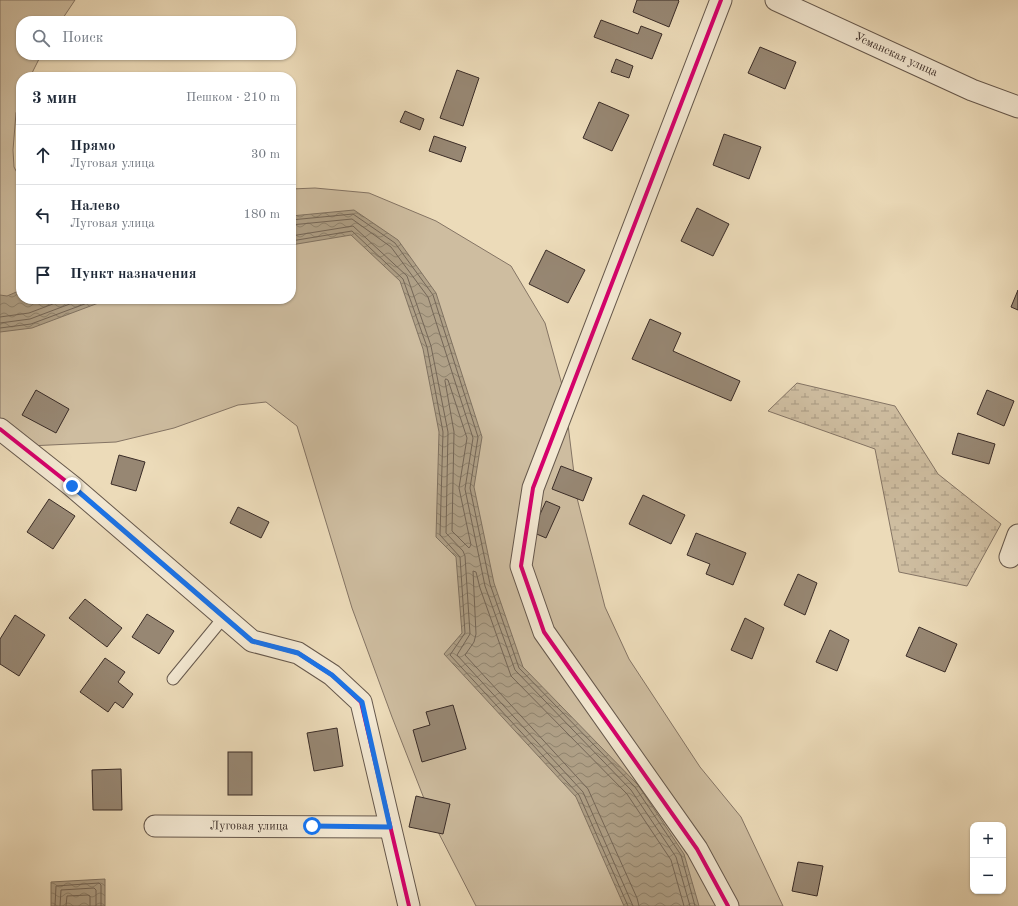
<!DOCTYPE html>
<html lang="ru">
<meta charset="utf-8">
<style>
body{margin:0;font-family:"Old Standard TT",serif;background:#f6f6f7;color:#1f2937}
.controls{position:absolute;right:12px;bottom:12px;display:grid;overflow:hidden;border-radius:8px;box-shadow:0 1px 3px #0004}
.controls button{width:36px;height:36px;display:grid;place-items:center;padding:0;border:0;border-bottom:1px solid #e0e1e3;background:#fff;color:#1f2937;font:20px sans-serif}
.stop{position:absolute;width:12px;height:12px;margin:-9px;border:3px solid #1a73e8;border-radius:50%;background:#fff}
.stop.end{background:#1a73e8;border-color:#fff;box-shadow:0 1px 4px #0008}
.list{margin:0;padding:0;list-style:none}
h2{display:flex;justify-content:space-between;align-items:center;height:52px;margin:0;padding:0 16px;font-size:17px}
h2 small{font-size:13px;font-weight:400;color:#747a83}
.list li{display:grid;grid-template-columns:26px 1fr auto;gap:12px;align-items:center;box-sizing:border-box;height:60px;padding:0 16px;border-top:1px solid #e0e1e3}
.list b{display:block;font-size:15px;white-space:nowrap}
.list p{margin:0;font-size:13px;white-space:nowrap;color:#747a83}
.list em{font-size:13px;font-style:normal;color:#747a83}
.icon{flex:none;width:22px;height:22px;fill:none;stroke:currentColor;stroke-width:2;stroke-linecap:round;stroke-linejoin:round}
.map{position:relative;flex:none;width:1018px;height:906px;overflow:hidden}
.search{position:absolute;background:#fff;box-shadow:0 1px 3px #0004;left:16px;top:16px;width:280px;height:44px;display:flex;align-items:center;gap:10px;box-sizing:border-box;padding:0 14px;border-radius:16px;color:#747a83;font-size:15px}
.panel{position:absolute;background:#fff;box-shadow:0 1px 3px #0004;left:16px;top:72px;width:280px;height:232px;border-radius:16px}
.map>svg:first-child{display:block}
</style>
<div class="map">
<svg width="1018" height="906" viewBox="0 0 1018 906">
<defs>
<pattern id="wetland-marsh" width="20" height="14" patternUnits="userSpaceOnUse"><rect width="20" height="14" fill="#cebda0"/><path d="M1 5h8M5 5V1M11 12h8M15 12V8" fill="none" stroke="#a89a82"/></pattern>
<pattern id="water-waves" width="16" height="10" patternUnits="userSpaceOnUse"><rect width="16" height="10" fill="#afa087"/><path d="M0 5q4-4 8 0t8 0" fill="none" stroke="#8f836e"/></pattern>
</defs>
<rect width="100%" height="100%" fill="#ecdbb9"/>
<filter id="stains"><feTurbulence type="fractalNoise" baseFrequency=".005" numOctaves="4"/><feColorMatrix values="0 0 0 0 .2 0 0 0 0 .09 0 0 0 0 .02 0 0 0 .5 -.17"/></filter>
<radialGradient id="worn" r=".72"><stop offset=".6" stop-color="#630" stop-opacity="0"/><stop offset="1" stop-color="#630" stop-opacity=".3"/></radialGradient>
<path fill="url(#wetland-marsh)" stroke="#847464" d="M797 383 895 406 938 474 1001 524 967 586 899 572 875 449 768 411Z"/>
<path fill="#cebda0" stroke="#847464" d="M0 0H75L61 21H21V55H41L30 77H21V99L16 113 13 150 14 167 21 180V299H291V189L315 188 369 193 436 221 511 266 545 323 564 392 577 498 605 607 629 659 700 767 741 817 783 906H476L434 824 392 717 352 608 297 426 266 402 238 405 174 428 116 442 28 446 0 441Z"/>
<g fill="url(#water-waves)" stroke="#807261">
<path d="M354 210 398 240 436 293 482 437 474 487 494 583 523 667 638 785 684 854 699 906H624L576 797 444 654 462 633 456 557 436 537 439 432 423 349 400 281 351 235 291 245V216Z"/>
<path d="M21 290V299H109L32 328 0 332V295L7 296Z"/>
<path d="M105 879V906H51V882Z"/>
</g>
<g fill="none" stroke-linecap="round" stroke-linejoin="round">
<g stroke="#746657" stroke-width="1">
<path d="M291 220 353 214 395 243 433 295 478 437 470 488 490 584 519 668 635 787 681 855 695 906"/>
<path d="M291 225 352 219 391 247 428 297 473 438 465 489 485 586 515 670 631 790 676 857 690 906"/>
<path d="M291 236 353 226 407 276 431 346 448 432 446 533 463 551 465 556 470 634 457 655 583 792 633 906"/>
<path d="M291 241 352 231 403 279 427 347 443 432 440 535 460 557 465 633 450 655 579 795 628 906"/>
<path d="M0 317 29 313 66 299"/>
<path d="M0 323 30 319 83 299"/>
<path d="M0 328 31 324 98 299"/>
<path d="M446 379 448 380 467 438 459 488 471 545 469 548 452 531 454 432 445 381Z"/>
<path d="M55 906 56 886 99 883 101 885V906"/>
<path d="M60 906 61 890 94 888 96 890V906"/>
<path d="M66 906 67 896 88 895 90 896V906"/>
<path d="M639 906 637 898 588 789 465 655 474 642 476 634 473 571 476 572 480 588 511 676 627 794 671 860 684 906"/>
</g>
</g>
<g fill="#978773" stroke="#3a2c27">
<path d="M637 0H678L679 1 669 27 633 12Z"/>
<path d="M601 20 638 34 641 26 662 34 652 59 594 37Z"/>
<path d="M760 47 796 62 785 89 748 73Z"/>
<path d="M616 59 633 66 629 78 611 72Z"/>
<path d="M457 70 479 78 463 126 440 118Z"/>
<path d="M599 102 629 115 612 151 583 138Z"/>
<path d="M405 111 424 119 420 130 400 122Z"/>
<path d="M724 134 761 147 749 179 713 165Z"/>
<path d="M434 136 466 147 461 162 429 151Z"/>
<path d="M697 208 729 224 713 256 681 241Z"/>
<path d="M546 250 585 270 568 303 529 284Z"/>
<path d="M1018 290V310L1011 307Z"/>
<path d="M650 319 681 333 673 351 740 381 731 401 632 359Z"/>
<path d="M36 390 69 409 56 433 22 415Z"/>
<path d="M987 390 1014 401 1004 426 977 414Z"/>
<path d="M958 433 995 444 989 464 952 454Z"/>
<path d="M119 455 145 462 136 491 111 484Z"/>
<path d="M561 466 592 478 583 501 552 489Z"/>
<path d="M643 495 685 515 671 544 629 524Z"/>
<path d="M49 499 75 516 53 549 27 532Z"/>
<path d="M546 501 560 507 546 538 532 532Z"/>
<path d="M238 507 269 522 261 538 230 523Z"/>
<path d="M696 533 746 553 733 585 706 574 710 564 687 555Z"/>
<path d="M798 574 817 583 805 615 784 605Z"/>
<path d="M85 599 122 628 107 647 69 618Z"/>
<path d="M147 614 174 631 159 654 132 637Z"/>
<path d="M15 615 45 635 19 676 0 664V639Z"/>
<path d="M745 618 764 628 752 659 731 650Z"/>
<path d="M919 627 957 644 945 672 906 656Z"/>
<path d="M830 630 849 640 837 671 816 662Z"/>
<path d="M105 658 125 672 118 682 133 694 123 708 115 702 108 712 80 692Z"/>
<path d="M453 705 466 749 422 762 413 730 430 725 426 712Z"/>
<path d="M337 728 343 766 314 771 307 733Z"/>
<rect x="228" y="752" width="24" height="43"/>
<path d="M121 769 122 810H93L92 770Z"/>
<path d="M416 796 450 804 443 834 409 827Z"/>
<path d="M798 862 823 866 817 896 792 891Z"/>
</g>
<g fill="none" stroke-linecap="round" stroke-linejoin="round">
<defs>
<path id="lane" d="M173 679 224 617"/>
<g id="street">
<path d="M721 0 533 488 521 566 544 632 697 849 728 906"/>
<path id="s1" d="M776 0 972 90 1018 107"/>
<path d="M0 429 72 486 252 641 298 653 332 675 361 702 409 906"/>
<path d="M1010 557 1018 535"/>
<path id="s2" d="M155 826 390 827"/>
</g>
</defs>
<use href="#lane" stroke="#66584c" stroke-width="13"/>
<use href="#street" stroke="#66584c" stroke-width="23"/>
<use href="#lane" stroke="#f3e8d2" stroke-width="11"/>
<use href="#street" stroke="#f3e8d2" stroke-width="21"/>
<defs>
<g id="cycleway">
<path d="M721 0 533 488 521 566 544 632 697 849 728 906"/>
<path d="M0 429 72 486 252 641 298 653 332 675 361 702 409 906"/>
</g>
</defs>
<use href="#cycleway" stroke="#f3e8d2" stroke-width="6"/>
<use href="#cycleway" stroke="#d6006c" stroke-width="4"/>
</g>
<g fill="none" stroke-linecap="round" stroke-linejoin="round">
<path stroke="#1a73e8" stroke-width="5" d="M72 486 252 641 298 653 332 675 362 702 390 827 312 826"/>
</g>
<g text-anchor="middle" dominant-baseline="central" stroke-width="3.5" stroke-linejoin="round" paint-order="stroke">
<g font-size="12" fill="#3a2c27" stroke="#f3e8d2">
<text stroke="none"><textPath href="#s1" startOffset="132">Усманская улица</textPath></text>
<text stroke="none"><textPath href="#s2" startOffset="94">Луговая улица</textPath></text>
</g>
</g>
<rect width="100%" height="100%" filter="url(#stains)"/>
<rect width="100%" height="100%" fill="url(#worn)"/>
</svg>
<div class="controls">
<button>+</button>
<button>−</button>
</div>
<div class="stop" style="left:312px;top:826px"></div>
<div class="stop end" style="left:72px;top:486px"></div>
<div class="search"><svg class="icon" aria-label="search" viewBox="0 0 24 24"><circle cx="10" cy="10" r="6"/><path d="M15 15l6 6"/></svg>Поиск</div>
<section class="panel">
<h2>3 мин<small>Пешком · 210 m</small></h2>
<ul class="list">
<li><svg class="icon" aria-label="ahead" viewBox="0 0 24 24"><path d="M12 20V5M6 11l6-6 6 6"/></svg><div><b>Прямо</b><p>Луговая улица</p></div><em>30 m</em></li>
<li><svg class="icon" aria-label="left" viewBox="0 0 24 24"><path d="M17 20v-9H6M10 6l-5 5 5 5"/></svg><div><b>Налево</b><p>Луговая улица</p></div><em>180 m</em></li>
<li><svg class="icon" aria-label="arrive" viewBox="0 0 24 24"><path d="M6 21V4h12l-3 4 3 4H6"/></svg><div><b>Пункт назначения</b></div></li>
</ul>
</section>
</div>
